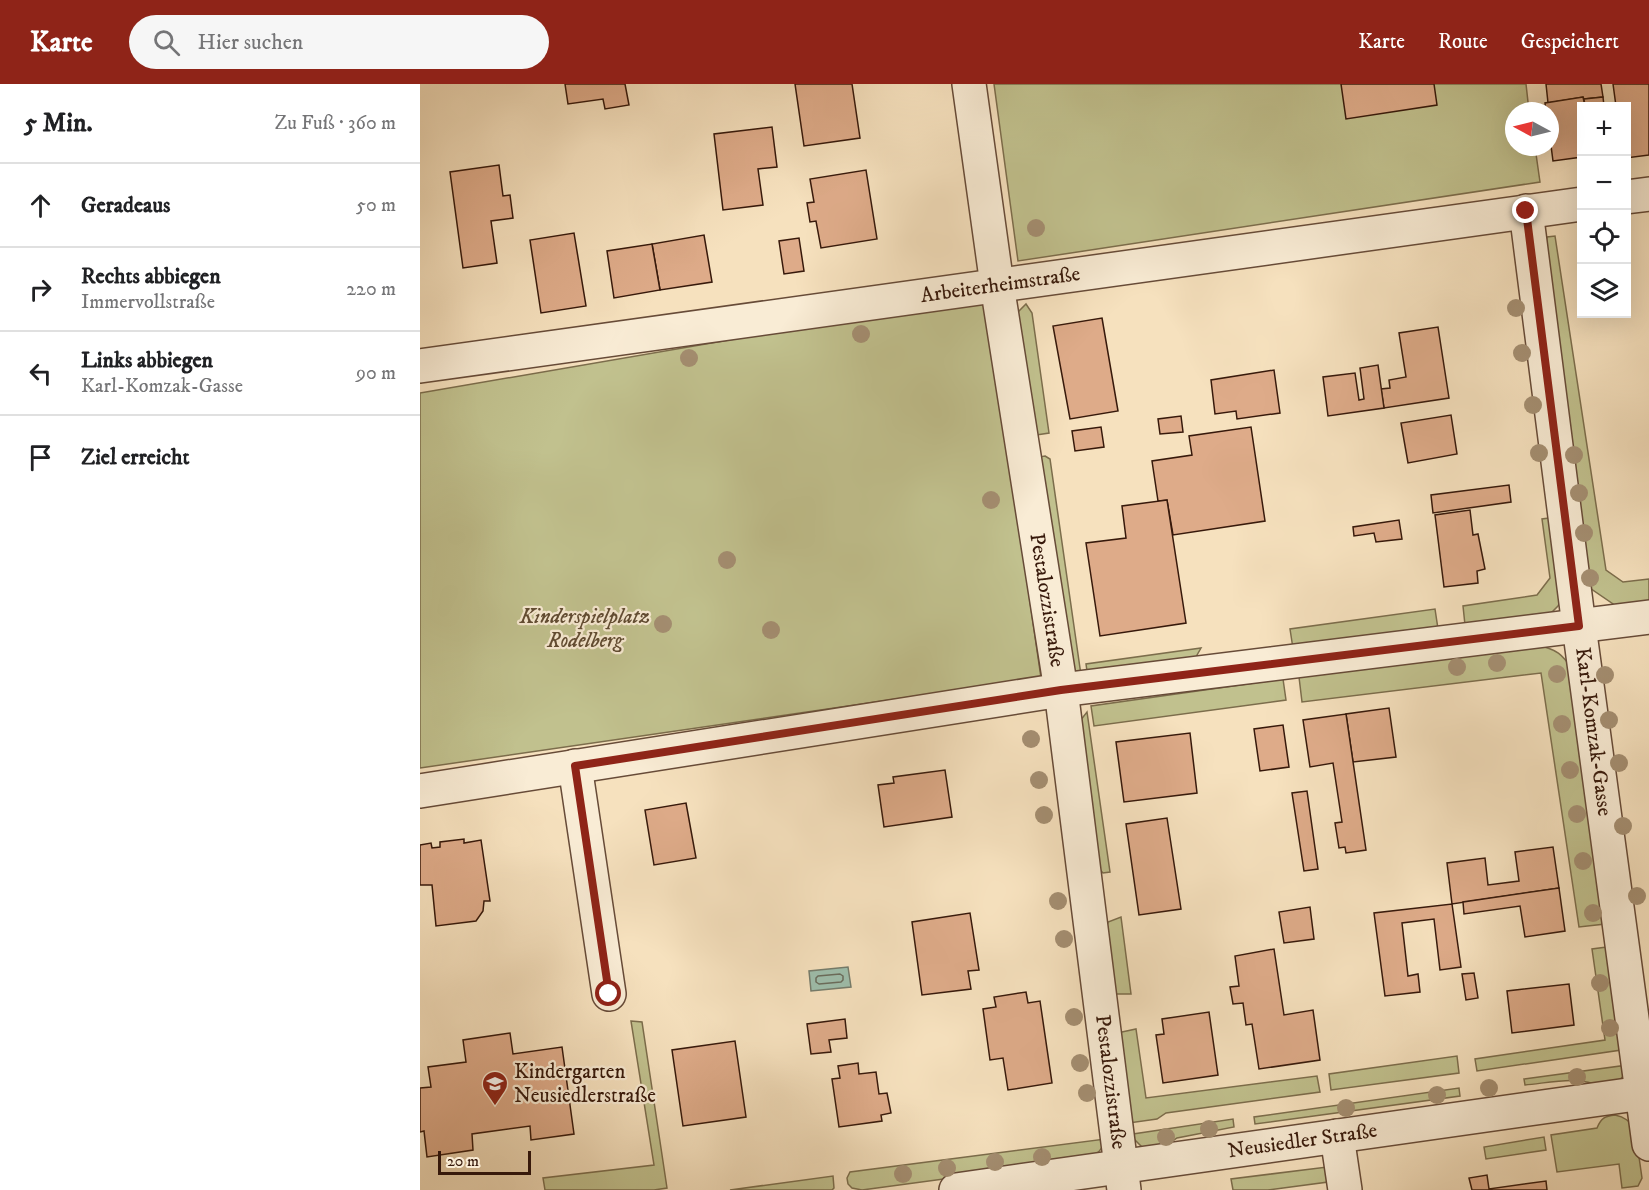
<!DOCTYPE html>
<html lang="de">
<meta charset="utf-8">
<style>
body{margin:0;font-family:"IM FELL DW Pica",serif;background:#f6f6f6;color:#202124}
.controls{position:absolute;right:18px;top:18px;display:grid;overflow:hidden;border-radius:0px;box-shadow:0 6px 24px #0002}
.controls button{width:54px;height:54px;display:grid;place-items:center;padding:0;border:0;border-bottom:2px solid #e0e0e0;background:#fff;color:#202124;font:30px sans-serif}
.compass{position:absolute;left:1085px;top:18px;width:54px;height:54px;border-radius:50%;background:#fff;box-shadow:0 6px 24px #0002;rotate:277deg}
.scale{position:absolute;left:18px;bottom:15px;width:93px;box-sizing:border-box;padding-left:6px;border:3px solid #37190b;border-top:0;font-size:16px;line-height:21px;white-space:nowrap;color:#37190b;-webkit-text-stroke:4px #f9ecd5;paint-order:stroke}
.stop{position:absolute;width:18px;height:18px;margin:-14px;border:4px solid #8f2418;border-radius:50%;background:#fff}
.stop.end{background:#8f2418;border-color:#fff;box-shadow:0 2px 6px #0008}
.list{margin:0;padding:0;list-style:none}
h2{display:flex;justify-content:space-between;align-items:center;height:78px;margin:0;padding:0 24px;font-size:26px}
h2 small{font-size:20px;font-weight:400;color:#757577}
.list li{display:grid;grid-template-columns:39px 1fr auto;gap:18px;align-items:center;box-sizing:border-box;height:84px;padding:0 24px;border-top:2px solid #e0e0e0}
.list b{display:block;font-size:22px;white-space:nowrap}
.list p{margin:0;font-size:20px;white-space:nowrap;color:#757577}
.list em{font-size:20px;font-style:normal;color:#757577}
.icon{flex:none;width:33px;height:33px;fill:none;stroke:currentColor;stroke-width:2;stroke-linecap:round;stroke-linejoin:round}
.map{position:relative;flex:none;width:1229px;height:1106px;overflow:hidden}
header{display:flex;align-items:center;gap:36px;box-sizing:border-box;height:84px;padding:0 30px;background:#8f2418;color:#fff}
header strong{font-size:28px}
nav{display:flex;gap:33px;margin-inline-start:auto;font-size:21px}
.search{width:420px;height:54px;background:#f6f6f6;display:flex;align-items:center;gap:15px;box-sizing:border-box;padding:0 21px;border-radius:33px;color:#757577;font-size:22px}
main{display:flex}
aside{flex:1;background:#fff}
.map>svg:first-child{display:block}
</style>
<header>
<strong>Karte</strong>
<div class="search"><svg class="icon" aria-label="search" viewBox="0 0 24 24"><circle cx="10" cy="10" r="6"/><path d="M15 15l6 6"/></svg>Hier suchen</div>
<nav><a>Karte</a><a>Route</a><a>Gespeichert</a></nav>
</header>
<main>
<aside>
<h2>5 Min.<small>Zu Fuß · 360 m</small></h2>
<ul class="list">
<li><svg class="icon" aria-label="ahead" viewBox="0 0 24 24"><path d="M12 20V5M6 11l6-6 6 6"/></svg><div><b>Geradeaus</b></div><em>50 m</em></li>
<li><svg class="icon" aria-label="right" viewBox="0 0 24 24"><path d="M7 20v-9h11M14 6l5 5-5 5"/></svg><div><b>Rechts abbiegen</b><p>Immervollstraße</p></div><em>220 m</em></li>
<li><svg class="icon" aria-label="left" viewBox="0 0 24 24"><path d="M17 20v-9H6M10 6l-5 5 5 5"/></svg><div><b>Links abbiegen</b><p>Karl-Komzak-Gasse</p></div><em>90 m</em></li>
<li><svg class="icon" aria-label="arrive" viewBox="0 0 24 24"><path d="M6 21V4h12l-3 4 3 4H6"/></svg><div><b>Ziel erreicht</b></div></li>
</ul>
</aside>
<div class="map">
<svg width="1229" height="1106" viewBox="0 0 1229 1106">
<rect width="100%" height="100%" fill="#f6e1be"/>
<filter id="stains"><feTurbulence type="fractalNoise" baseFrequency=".00333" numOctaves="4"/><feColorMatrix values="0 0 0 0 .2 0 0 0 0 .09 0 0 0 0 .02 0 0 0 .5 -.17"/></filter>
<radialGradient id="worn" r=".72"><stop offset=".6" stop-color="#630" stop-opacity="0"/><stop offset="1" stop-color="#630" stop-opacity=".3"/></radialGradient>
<g fill="#c1c18e" stroke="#7c6d4c" stroke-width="1.5">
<path d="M574 0H1106L1109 27H1094V63H1115L1120 98 598 177Z"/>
<path d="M1135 152 1186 486 1203 498 1229 495V522L1202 526 1167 502 1125 165 1127 153Z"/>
<path d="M566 212 621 594 0 684V309Z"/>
<path d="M606 220 612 229 629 349 610 352 597 229Z"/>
<path d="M625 372 630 375 661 591 654 587 619 373Z"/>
<path d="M1136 433 1144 512 1138 522 1131 529 1045 541 1043 522 1117 511 1130 494 1122 435Z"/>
<path d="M1015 525 1018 545 874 571 870 545Z"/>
<path d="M1116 561C1137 565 1142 570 1154 587L1185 840 1159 843 1121 589 882 618 879 593Z"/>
<path d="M781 564 773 578 668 594 666 580Z"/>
<path d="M863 595 866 616 674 642 671 622Z"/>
<path d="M667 628 690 788 683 789 671 776 656 642Z"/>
<path d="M701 833 711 910H696L691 902 685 848 688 838Z"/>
<path d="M1194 862 1208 965 1057 987 1055 975 1185 956 1172 865Z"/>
<path d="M211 937 222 938 247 1104 234 1106H125L123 1094 234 1081Z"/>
<path d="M716 945 726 1014 897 992 900 1008 746 1029 737 1035 709 1039 697 949Z"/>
<path d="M1037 972 1039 989 911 1006 909 990Z"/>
<path d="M1208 981C1204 998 1196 998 1181 1003 1159 991 1129 999 1105 1001L1104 995Z"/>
<path d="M1039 1004 1040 1012 835 1040 834 1033Z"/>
<path d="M1195 1031C1205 1033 1209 1037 1215 1045L1222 1094 1218 1102 1202 1104 1199 1080 1137 1088 1131 1051 1177 1044C1181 1034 1185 1032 1195 1031Z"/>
<path d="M813 1035 814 1043 757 1054 744 1063 723 1064 711 1052 713 1050Z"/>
<path d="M1124 1053 1126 1066 1066 1075 1064 1063Z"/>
<path d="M685 1055C683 1069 671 1074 658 1077L442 1106 432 1104 428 1100 427 1094 430 1088Z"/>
<path d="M907 1083 908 1098 848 1106H813L811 1095Z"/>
<path d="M413 1092 414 1104 412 1106H310Z"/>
</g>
<path fill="#9ebeac" stroke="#757c6c" stroke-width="1.5" d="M428 883 431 903 391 907 389 887Z"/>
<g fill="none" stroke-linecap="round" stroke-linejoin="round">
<path stroke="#6a6c5c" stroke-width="1.5" d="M420 890 423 892V896L421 898 399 900 396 898V894L398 892Z"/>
</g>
<g fill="#deab89" stroke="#37190b" stroke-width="1.5">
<path d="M145 0H205L209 21 185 25 183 15 148 20Z"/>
<path d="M375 0H432L440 54 384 62Z"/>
<path d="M921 0H1014L1017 21 926 35Z"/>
<path d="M1126 0H1181L1183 13 1164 15 1163 13 1128 19Z"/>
<path d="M1193 0H1229V71L1206 74V22H1196Z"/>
<path d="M1163 13 1165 22H1162V73L1133 77 1130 54V27H1126L1125 19Z"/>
<path d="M1183 13 1184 22H1165L1164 15Z"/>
<path d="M352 43 357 83 338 85 343 121 303 126 294 50Z"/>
<path d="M79 81 83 112 90 111 93 134 71 137 77 179 43 184 30 88Z"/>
<path d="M446 86 457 155 401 164 396 137 390 138 387 119 394 118 390 95Z"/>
<path d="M154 149 166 222 121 229 110 156Z"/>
<path d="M284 151 292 198 240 206 232 160Z"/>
<path d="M379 154 384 187 364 190 359 157Z"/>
<path d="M232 160 240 206 194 214 187 167Z"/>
<path d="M682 234 698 327 650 335 633 242Z"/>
<path d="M1018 243 1029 314 964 324 961 305 970 304 969 296 986 293 979 249Z"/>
<path d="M958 281 964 324 908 332 903 293 935 289 939 316 944 315 940 284Z"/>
<path d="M854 286 860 329 817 335 816 327 795 330 791 296Z"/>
<path d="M1031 331 1037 370 988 379 981 339Z"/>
<path d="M761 332 763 348 740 350 738 335Z"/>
<path d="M681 343 684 363 655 367 652 347Z"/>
<path d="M831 343 845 437 753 451 747 416 738 417 732 377 772 371 769 352Z"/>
<path d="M1089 401 1091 418 1013 429 1011 411Z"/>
<path d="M747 416 766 539 680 552 666 459 706 454 702 422Z"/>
<path d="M1050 426 1053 451 1058 450 1065 485 1057 487 1058 499 1024 503 1015 431Z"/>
<path d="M979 436 982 455 956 458 954 449 934 452 933 443Z"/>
<path d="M969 624 976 673 933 678 926 630Z"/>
<path d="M926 630 946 766 926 769 925 763 919 764 915 739 922 738 913 679 890 683 883 636Z"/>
<path d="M863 641 869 683 840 687 834 645Z"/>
<path d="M770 649 777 709 704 718 696 658Z"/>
<path d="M525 686 532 733 464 743 458 701 474 699 473 693Z"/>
<path d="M887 707 898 785 884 787 872 709Z"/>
<path d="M266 719 276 774 234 781 225 726Z"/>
<path d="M747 734 761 825 719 831 706 740Z"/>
<path d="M44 755V759L61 756 70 817H64L63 827 56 837 16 842 12 801H0V761L11 759 12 764 20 763V758Z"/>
<path d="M1133 763 1139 804 1032 820 1027 779 1065 774 1068 801 1099 797 1095 768Z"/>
<path d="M1139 804 1145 847 1105 853 1100 822 1044 830 1043 818Z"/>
<path d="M1032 820 1041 883 1020 886 1014 835 982 839 988 892 998 890 1000 908 965 912 954 829Z"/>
<path d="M890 823 894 855 864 859 859 828Z"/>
<path d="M550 829 559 886 548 887 551 905 502 911 492 838Z"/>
<path d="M854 865 864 931 893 926 900 976 839 985 832 940 826 941 823 919 813 920 810 903 819 902 815 872Z"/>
<path d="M1054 889 1058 914 1046 916 1042 890Z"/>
<path d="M1149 900 1154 941 1092 949 1087 907Z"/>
<path d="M606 908 608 919 620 917 632 999 588 1006 583 974 570 976 563 925 576 923 574 913Z"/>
<path d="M789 928 798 991 743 999 736 951 744 950 742 935Z"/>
<path d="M425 935 427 954 409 956 411 968 391 970 387 940Z"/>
<path d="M90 949 93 970 142 963 154 1050 111 1056 110 1042 52 1050 53 1066 7 1073 4 1047 0 1048V1004L11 1003 8 983 46 978 43 956Z"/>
<path d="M315 957 326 1033 263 1042 252 966Z"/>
<path d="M438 979 439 990 456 988 459 1010 467 1009 471 1029 461 1031 462 1037 419 1043 412 995 420 994 418 982Z"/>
<path d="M1067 1091 1069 1105 1126 1097 1127 1106H1052L1049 1094Z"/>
</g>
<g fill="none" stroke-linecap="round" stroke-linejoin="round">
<defs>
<g id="minor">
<path id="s1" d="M549 0 577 201 641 606 704 1106"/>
<path d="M1206 113 1229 110"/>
<path id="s2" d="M1106 127 1159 542 1229 1060"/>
<path id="s3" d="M0 282 1162 120"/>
<path d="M155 682 189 910"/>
<path d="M0 707 641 606 1229 533"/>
<path d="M917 1052 925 1106"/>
<path id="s4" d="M536 1106 1229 1008"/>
</g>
</defs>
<use href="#minor" stroke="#674b38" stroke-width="36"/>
<use href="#minor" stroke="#f9ecd5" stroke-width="33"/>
</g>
<g fill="#a48e71">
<circle cx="616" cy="144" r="9"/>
<circle cx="1096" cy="224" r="9"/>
<circle cx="441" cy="250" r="9"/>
<circle cx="1102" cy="269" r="9"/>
<circle cx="269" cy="274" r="9"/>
<circle cx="1113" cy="321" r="9"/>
<circle cx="1119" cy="369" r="9"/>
<circle cx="1154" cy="371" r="9"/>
<circle cx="1159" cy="409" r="9"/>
<circle cx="571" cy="416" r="9"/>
<circle cx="1164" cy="449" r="9"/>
<circle cx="307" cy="476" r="9"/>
<circle cx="1170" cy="494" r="9"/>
<circle cx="243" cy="540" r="9"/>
<circle cx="351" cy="546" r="9"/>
<circle cx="1077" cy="579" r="9"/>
<circle cx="1037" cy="583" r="9"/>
<circle cx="1137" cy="590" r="9"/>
<circle cx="1185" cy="591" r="9"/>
<circle cx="1189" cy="636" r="9"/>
<circle cx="1142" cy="640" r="9"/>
<circle cx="611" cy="655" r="9"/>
<circle cx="1199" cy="679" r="9"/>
<circle cx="1150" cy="686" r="9"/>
<circle cx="619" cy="696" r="9"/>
<circle cx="1157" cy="730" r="9"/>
<circle cx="624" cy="731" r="9"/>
<circle cx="1203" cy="742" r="9"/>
<circle cx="1163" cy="777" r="9"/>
<circle cx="1217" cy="812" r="9"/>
<circle cx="638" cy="817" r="9"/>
<circle cx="1173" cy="829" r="9"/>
<circle cx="644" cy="855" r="9"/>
<circle cx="1180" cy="899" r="9"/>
<circle cx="654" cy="933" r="9"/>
<circle cx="1190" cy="944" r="9"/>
<circle cx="660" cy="979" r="9"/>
<circle cx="1157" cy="993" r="9"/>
<circle cx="1069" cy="1004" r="9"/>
<circle cx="667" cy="1009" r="9"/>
<circle cx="1017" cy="1011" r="9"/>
<circle cx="926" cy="1024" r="9"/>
<circle cx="789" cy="1045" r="9"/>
<circle cx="746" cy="1053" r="9"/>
<circle cx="622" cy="1073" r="9"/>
<circle cx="575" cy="1078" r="9"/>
<circle cx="527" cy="1084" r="9"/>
<circle cx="483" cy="1090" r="9"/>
</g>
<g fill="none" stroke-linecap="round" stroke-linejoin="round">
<path stroke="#8f2418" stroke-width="8" d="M189 910 155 682 641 606 1159 542 1106 127"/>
</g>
<defs>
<symbol id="school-pin" viewBox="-11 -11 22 30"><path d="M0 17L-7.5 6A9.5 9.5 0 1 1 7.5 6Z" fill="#8f2418" stroke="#f9ecd5"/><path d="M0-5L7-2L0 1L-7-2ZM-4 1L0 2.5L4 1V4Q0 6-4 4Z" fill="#fff"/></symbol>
</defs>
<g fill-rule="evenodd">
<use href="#school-pin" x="60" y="985" width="30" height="40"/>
</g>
<g text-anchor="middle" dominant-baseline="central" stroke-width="4.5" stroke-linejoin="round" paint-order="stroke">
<g font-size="21" fill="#37190b" stroke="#f9ecd5">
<text stroke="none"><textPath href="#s3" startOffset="586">Arbeiterheimstraße</textPath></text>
<text stroke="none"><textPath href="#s1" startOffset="522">Pestalozzistraße</textPath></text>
<text stroke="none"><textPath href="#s2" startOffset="525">Karl-Komzak-Gasse</textPath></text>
<text stroke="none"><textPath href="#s1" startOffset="1008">Pestalozzistraße</textPath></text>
<text stroke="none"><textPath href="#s4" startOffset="350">Neusiedler Straße</textPath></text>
</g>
<g font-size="21" font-style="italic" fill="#604b32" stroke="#f9ecd5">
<text x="165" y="533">Kinderspielplatz<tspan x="165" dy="24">Rodelberg</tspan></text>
</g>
<g font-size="21" fill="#37190b" stroke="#f9ecd5" text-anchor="start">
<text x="94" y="988">Kindergarten<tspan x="94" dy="24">Neusiedlerstraße</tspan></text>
</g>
</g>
<rect width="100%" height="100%" filter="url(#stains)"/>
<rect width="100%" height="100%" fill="url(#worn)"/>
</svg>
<div class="controls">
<button>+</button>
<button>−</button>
<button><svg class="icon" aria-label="locate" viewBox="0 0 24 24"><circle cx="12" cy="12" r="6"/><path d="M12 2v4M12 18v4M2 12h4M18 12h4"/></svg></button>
<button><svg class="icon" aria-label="layers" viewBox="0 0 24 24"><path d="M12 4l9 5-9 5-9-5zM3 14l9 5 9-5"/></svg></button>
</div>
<svg class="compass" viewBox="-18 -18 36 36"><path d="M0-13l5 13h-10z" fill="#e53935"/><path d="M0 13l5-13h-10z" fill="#757577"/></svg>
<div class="scale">20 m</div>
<div class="stop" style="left:189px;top:910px"></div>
<div class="stop end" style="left:1106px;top:127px"></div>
</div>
</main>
